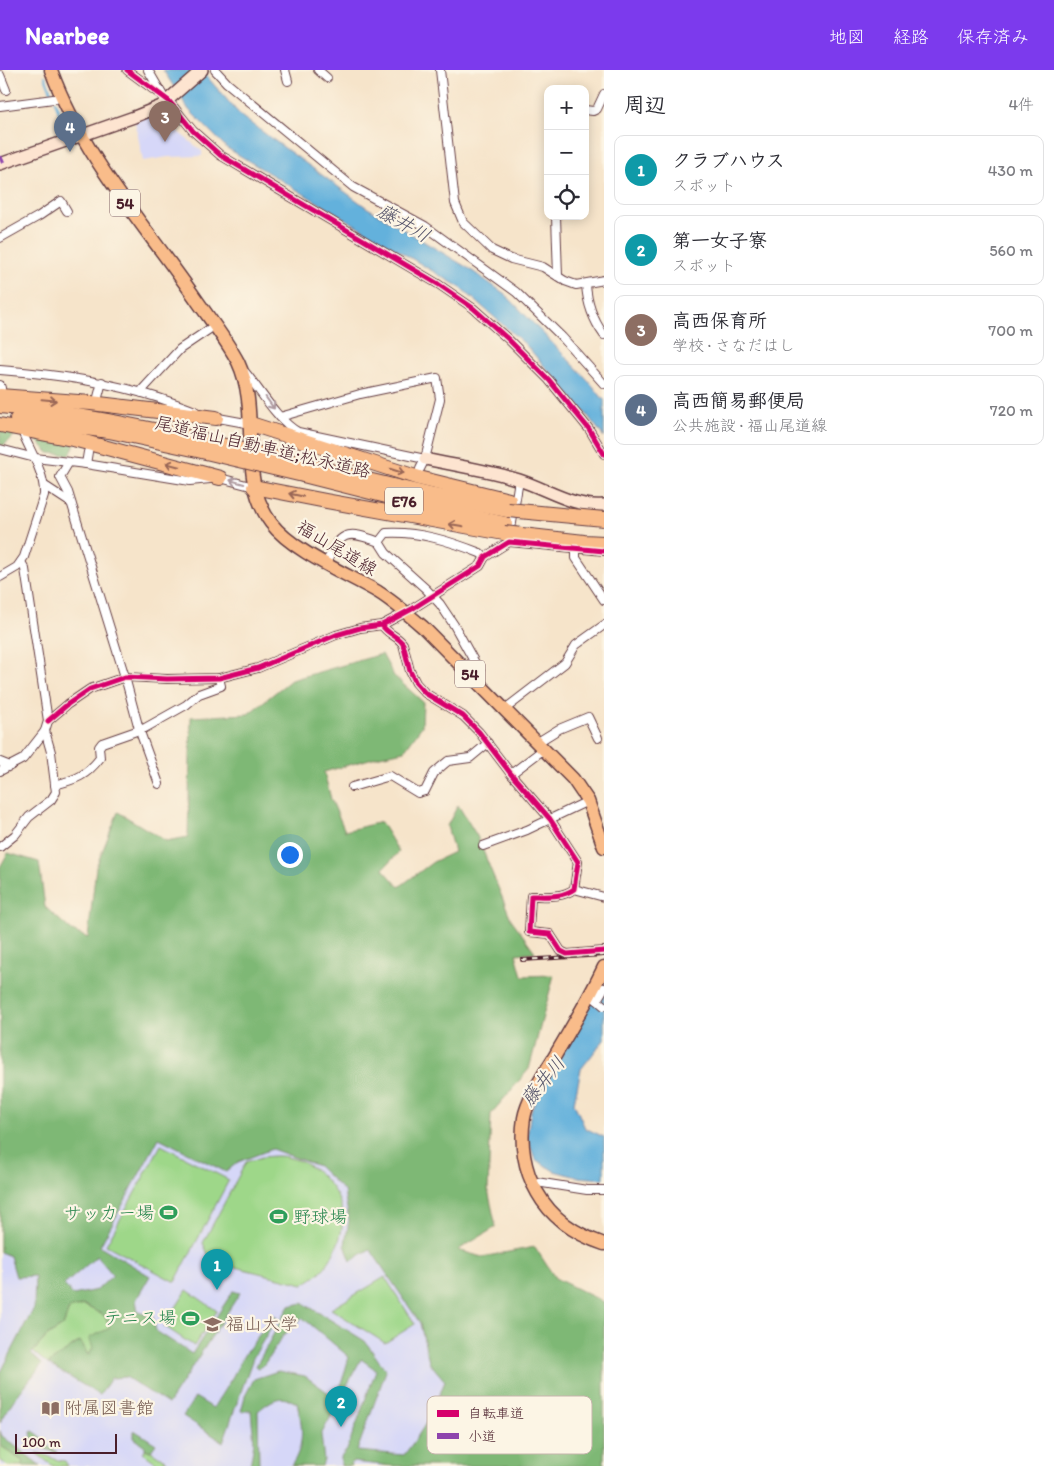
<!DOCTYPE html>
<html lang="ja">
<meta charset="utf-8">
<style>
body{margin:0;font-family:Itim,"Klee One",sans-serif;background:#f7f7f7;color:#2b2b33}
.controls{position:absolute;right:15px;top:15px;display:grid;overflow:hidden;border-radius:10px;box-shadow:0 2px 12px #0003}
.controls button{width:45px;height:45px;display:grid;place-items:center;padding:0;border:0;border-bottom:1px solid #e1e1e2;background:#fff;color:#2b2b33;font:25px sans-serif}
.scale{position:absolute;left:15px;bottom:12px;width:102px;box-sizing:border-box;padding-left:5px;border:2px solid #4a1f2b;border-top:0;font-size:14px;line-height:18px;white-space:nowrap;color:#4a1f2b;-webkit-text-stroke:4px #fcf5e5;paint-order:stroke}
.you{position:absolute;left:289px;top:784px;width:18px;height:18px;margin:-12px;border:4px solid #fff;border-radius:50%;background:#1a73e8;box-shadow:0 0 0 8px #1a73e833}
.badge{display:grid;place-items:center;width:32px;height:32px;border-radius:50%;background:#7c3aed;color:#fff;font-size:16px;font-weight:700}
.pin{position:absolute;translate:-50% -41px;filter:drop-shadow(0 1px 2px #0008)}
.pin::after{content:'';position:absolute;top:26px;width:18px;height:15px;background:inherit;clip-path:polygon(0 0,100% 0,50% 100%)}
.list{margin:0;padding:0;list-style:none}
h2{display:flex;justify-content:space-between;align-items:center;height:65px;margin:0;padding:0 20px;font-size:21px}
h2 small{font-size:16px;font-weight:400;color:#7c7c81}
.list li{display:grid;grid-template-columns:32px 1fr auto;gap:15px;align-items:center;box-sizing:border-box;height:70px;margin:0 10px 10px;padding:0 10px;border:1px solid #e1e1e2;border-radius:10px}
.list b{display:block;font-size:19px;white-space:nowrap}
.list p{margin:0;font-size:16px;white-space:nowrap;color:#7c7c81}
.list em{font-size:16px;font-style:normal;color:#7c7c81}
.icon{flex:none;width:28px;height:28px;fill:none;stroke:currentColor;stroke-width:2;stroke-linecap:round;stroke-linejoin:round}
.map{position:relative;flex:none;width:604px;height:1396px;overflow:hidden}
header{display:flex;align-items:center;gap:30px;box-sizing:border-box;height:70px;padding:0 25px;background:#7c3aed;color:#fff}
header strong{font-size:24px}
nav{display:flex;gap:28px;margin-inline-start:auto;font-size:18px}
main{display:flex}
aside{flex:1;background:#fff}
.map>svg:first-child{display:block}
</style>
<header>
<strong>Nearbee</strong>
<nav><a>地図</a><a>経路</a><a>保存済み</a></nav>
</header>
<main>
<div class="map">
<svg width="604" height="1396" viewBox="0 0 604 1396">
<rect width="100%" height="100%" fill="#fcf5e5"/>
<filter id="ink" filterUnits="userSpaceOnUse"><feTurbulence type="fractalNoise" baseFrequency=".02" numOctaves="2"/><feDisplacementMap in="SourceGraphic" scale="10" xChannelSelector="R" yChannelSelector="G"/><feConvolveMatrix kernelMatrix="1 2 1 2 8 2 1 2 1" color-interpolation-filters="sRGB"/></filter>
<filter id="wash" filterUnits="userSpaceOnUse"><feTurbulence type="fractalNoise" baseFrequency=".0096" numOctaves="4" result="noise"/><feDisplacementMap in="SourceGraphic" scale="20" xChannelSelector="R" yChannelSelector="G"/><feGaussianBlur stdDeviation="1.12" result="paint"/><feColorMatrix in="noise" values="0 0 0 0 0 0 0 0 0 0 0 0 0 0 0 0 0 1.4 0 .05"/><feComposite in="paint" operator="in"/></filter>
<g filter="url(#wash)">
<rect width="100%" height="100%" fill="#f6e4ca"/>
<g fill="#d6d7f8">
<path d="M167 38 178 62 202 81V86L168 87 143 91 135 51Z"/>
<path d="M155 1058 272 1075 318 1089 347 1118 451 1305 449 1396H0V1175Z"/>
</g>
<g fill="#9ed789" stroke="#747b5a">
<path d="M161 1075 229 1110 175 1212 106 1175Z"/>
<path d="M275 1086C280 1086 286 1086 290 1088 314 1093 337 1117 342 1140 344 1153 341 1167 336 1178 329 1195 319 1206 303 1214L211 1191 203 1173 246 1092 262 1087Z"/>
<path d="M385 1207 415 1254 385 1273 331 1239Z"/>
<path d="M187 1220 217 1241 194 1276 164 1256Z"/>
<path d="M84 1235 105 1246 110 1258 88 1285 80 1271 48 1294 33 1282 47 1266 63 1256 69 1239Z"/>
<path d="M0 1375 25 1393 22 1396H8L0 1391Z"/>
<path d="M145 1379 151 1381 174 1396H161L143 1383Z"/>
<path d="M36 1383C45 1383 54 1391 65 1391L68 1396H53Z"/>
</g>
<g fill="#7eb875" stroke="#646c50" fill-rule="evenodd">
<path d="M0 360 16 364 3 376 0 375Z"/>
<path d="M32 366 75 374 70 385 49 383Z"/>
<path d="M382 584 394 606 423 632 422 656 404 681 380 686 324 702 331 729 345 761 381 752 399 782 383 799 399 817 433 792 454 782 447 756 458 735 477 766 511 849 535 882 516 884 522 906 554 905 529 999 491 1044 488 1120 496 1157 458 1180 482 1187 535 1177 555 1208 604 1232V1396H393L352 1392 351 1396H341V1387L347 1380 376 1300 361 1289 321 1365 324 1390 322 1396H291C305 1376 303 1355 297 1333 279 1324 273 1329 258 1341L259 1396H250L254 1372 251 1341H241L245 1326 254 1309 278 1301 305 1306 337 1329 349 1287 303 1248 283 1266 263 1296 259 1298 256 1296 289 1236 303 1233 365 1271 386 1301 357 1381 404 1385C424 1359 434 1341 445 1311L429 1292 420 1253 370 1179 351 1191 345 1175 349 1150 344 1121 318 1096 272 1079 238 1092 226 1102 159 1068 100 1176 150 1206 136 1230 138 1242 153 1247 156 1261 192 1284 233 1221 240 1223 168 1334 126 1307 111 1308 100 1325 48 1294 80 1271 88 1285 93 1278 89 1268 110 1258 105 1246 84 1235 69 1239 63 1256 47 1266 31 1284 42 1294 13 1331 0 1353V1304L34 1238 35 1206 16 1207 10 1186 0 1182V797L8 783 39 792 45 837 72 861 88 868 96 797 118 742 166 771 188 767 191 647 248 644 291 610ZM97 1186 113 1205 97 1220 73 1225 64 1215Z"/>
<path d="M274 1245 277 1247 253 1288 223 1372 183 1346 195 1327 213 1338 233 1306 244 1285Z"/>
<path d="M134 1360 156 1374 151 1381 145 1379V1376L134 1368Z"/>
<path d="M0 1361 2 1366 41 1396H22L24 1392 0 1375Z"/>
<path d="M33 1361 39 1365 45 1374 57 1382 56 1383 33 1374 31 1362Z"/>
</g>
<g fill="#63b1dc" stroke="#566884">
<path d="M163 0H201L242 47 366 137 468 198 505 224 588 310 604 330V367L588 346 525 274 461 218 227 78 189 40Z"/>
<path d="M604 913V970L581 999 574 1033 585 1058 604 1067V1109L577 1107 554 1101 535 1089 527 1067 531 1041 544 1011Z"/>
</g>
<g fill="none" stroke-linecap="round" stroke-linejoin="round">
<g stroke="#63b1dc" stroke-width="2">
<path d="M45 6 53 27"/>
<path d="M55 31 67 67"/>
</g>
</g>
</g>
<g filter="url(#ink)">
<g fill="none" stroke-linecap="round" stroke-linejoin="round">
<defs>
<g id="street">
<path d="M127 0 169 31 193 61 220 85 438 214 473 238 508 269 549 310 589 359 604 384"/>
<path d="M148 0 162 24"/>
<path d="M215 0 227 13 353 117 425 156 516 222 562 267 604 314"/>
<path d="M285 0 288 11"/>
<path d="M318 0 327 8"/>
<path d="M440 0 455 133 463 152 492 180 511 189 543 197 565 211 576 215 604 210"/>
<path d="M0 5 6 20"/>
<path d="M0 36 61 28"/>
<path d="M585 40 593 41 597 39 604 24"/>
<path d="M556 146 558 206"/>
<path d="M0 168 39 146 61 131 67 141"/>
<path d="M586 214C587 233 593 250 604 265"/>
<path d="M0 300C54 304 107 311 159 328 171 332 183 336 195 341"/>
<path d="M245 302C260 320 278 351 298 362L425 389"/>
<path d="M0 315 1 318"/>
<path d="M142 323 143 319 180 279 214 256"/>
<path d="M98 327 102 312"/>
<path d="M213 347 251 354"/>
<path d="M280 347 360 324 437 308 440 329 425 389 420 399"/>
<path d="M0 379 35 388 86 394 190 411 220 408 254 417"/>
<path d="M69 392 60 407 68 422 125 607 139 659 159 714"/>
<path d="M86 394 88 382"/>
<path d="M45 416 71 433"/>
<path d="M510 465 519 410"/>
<path d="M576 479V488L604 530"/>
<path d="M326 494C340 462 346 459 379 472"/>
<path d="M0 507 17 497 24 487 44 425C45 405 32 384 24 366"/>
<path d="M382 555C387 564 398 566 403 574L410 601 416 613 425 623 463 646 479 662 511 704 550 749 578 792 574 819C562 828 545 826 531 826L529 862 550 864 561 881 567 884 604 881"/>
<path d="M474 609 480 602 454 555 440 534 426 519 386 483 379 472 386 463C418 461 450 471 480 483L485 487"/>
<path d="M505 639 565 593 576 575 604 555"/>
<path d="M48 651 68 634 90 619 125 607 167 609 219 608 258 598 336 565 360 558 382 555 412 539 480 496 485 487 509 472 604 481"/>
<path d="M538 672 559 659 588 647 598 668"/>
<path d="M0 692 10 696"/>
<path d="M0 701 23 689 45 661 48 651 25 499 21 492"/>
<path d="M511 704 544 679"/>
<path d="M55 715C77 709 86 706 100 688L99 677 102 673 145 658 186 635 199 624 221 616 219 608"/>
<path d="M352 717 390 706 418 723 425 721 434 703 442 696 448 691 470 688 488 673"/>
<path d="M483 776 527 760 588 731"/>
<path d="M0 777 15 765 29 747 51 730 56 722 51 682 45 661"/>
<path d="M574 819 604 827"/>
<path d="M591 925 604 936"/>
<path d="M597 930 604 918"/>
<path d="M530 1111 587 1120H604"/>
</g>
<g id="secondary">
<path d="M0 94 134 47 161 36 202 0"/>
<path d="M425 389C456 396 489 400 519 410 547 419 574 438 604 435"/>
</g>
<g id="primary">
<path d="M51 0C83 88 146 156 198 232 212 252 227 271 238 292 262 343 236 406 271 453 292 481 347 504 378 522 394 532 409 545 423 557L573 709 588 731 604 777"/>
<path d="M604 897C590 927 573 955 556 984 546 1001 527 1029 524 1048 520 1073 524 1100 537 1122 552 1149 575 1164 604 1174"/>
</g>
<g id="highway">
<path d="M0 326 91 333 216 348"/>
<path d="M0 336C66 342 131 355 196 369"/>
<path d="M17 349 109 361 193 379"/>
<path d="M251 354 419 408 509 430"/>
<path d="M0 355 77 370 220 408"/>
<path d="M306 395 434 426 508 440"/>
<path d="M303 405 434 438 505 454"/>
<path d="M254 417 326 431 504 463"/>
</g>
</defs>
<use href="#street" stroke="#643d43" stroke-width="10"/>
<use href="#secondary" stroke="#643d43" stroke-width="14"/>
<use href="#primary" stroke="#643d43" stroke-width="15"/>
<use href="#highway" stroke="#643d43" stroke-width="16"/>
<use href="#street" stroke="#fff" stroke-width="8"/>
<use href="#secondary" stroke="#fde4d0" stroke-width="11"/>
<use href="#primary" stroke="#f9bc8a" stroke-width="12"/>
<use href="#highway" stroke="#f9bc8a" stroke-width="14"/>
<defs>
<path id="rail" d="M522 890 604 885"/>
</defs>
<use href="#rail" stroke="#4a1f2b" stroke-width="4"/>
<use href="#rail" stroke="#fcf5e5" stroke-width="2" stroke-dasharray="5.5" stroke-linecap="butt"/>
<defs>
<g id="highway-bridge">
<path d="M196 369 306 395"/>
<path d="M193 379 303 405"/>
<path d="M508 440 604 449"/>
<path d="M504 463 584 472 604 473"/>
</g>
</defs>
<use href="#highway-bridge" stroke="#643d43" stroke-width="16" stroke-linecap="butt"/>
<use href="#highway-bridge" stroke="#f9bc8a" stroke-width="14"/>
<path stroke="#8e44ad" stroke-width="4" stroke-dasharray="8 4" stroke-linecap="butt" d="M0 86 3 93"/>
<defs>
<g id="cycleway">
<path d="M127 0 169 31 193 61 220 85 438 214 473 238 508 269 549 310 589 359 604 384"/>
<path d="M382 555C387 564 398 566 403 574L410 601 416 613 425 623 463 646 479 662 511 704 550 749 578 792 574 819C562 828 545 826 531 826L529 862 550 864 561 881 567 884 604 881"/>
<path d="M48 651 68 634 90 619 125 607 167 609 219 608 258 598 336 565 360 558 382 555 412 539 480 496 485 487 509 472 604 481"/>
</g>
</defs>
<use href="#cycleway" stroke="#fcf5e5" stroke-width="8"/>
<use href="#cycleway" stroke="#d6006c" stroke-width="5"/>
</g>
<defs><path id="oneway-shaft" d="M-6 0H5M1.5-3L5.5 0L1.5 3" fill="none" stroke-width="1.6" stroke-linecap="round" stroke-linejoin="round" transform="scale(1.25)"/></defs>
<g stroke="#996656">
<use href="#oneway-shaft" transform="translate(49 330) rotate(5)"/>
<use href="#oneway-shaft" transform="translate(173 395) rotate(-165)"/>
<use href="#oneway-shaft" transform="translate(397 401) rotate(18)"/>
<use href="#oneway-shaft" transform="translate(296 425) rotate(-168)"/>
<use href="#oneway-shaft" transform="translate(456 455) rotate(-170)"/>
</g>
<g stroke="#ae9aa0">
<use href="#oneway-shaft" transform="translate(270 333) rotate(54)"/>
<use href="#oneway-shaft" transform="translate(237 412) rotate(-165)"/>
</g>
</g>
<defs>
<symbol id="stadium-bare" viewBox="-9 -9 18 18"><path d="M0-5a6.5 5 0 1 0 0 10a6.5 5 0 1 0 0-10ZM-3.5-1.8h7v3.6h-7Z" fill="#2e9e5b" stroke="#fcf5e5" stroke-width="2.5" paint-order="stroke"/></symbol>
<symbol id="university-bare" viewBox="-9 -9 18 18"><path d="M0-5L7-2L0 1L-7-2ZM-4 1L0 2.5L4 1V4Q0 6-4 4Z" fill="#8d6e63" stroke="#fcf5e5" stroke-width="2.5" paint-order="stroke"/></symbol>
<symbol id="library-bare" viewBox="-9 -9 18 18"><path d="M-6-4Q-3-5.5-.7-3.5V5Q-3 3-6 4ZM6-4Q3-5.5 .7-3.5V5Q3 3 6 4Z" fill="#8d6e63" stroke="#fcf5e5" stroke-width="2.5" paint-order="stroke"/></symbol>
</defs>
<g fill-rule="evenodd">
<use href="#stadium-bare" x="156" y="1130" width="25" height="25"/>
<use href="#stadium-bare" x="266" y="1134" width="25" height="25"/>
<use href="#stadium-bare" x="178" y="1236" width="25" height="25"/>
<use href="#university-bare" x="200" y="1242" width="25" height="25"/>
<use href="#library-bare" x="38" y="1326" width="25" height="25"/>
</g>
<g text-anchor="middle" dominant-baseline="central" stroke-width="4.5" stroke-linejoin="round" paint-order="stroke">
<g fill="#fcf5e5" stroke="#7f5f63" stroke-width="1">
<rect x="110" y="119.5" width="30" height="27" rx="4"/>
<rect x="385" y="417.5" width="38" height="27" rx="4"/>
<rect x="455" y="590.5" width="30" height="27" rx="4"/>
</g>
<g font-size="16" font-weight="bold" fill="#4a1f2b">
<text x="125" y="133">54</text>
<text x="404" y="431">E76</text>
<text x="470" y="604">54</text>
</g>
<g font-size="18" fill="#4a1f2b" stroke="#fcf5e5">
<text transform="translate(263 377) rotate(13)">尾道福山自動車道;松永道路</text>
<text transform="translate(337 478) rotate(31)">福山尾道線</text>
</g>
<g font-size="18" fill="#27864d" stroke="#fcf5e5" text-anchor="end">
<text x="154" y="1143">サッカー場</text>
<text x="293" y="1147" text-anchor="start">野球場</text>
<text x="176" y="1248">テニス場</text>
</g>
<g font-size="18" fill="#785e54" stroke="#fcf5e5" text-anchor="start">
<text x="226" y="1254">福山大学</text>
<text x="64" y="1338">附属図書館</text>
</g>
<g font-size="19" font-style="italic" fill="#535269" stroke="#fcf5e5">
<text transform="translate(404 153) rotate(30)">藤井川</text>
<text transform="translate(543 1011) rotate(-51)">藤井川</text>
</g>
</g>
<rect x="427" y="1326" width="165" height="58" rx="8" fill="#fcf5e5" stroke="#c7b5ad" stroke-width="1"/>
<rect x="437" y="1340" width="22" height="7" fill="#d6006c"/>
<rect x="437" y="1363" width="22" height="6" fill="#8e44ad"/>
<g font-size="14" fill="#4a1f2b">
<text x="468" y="1348">自転車道</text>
<text x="468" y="1371">小道</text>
</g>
</svg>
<div class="controls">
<button>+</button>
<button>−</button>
<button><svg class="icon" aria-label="locate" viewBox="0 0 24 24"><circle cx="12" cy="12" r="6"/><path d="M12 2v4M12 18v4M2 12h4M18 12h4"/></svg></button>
</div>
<div class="scale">100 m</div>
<div class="you"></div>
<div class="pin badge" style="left:217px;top:1220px;background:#0f9aa8">1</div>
<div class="pin badge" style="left:341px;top:1357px;background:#0f9aa8">2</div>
<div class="pin badge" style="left:165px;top:72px;background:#8d6e63">3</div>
<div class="pin badge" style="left:70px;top:82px;background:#5c6f8a">4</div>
</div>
<aside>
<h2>周辺<small>4件</small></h2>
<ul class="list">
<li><span class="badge" style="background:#0f9aa8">1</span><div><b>クラブハウス</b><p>スポット</p></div><em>430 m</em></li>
<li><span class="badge" style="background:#0f9aa8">2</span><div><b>第一女子寮</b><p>スポット</p></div><em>560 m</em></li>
<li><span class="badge" style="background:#8d6e63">3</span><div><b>高西保育所</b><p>学校 · さなだはし</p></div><em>700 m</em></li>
<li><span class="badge" style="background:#5c6f8a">4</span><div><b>高西簡易郵便局</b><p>公共施設 · 福山尾道線</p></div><em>720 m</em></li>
</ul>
</aside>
</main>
